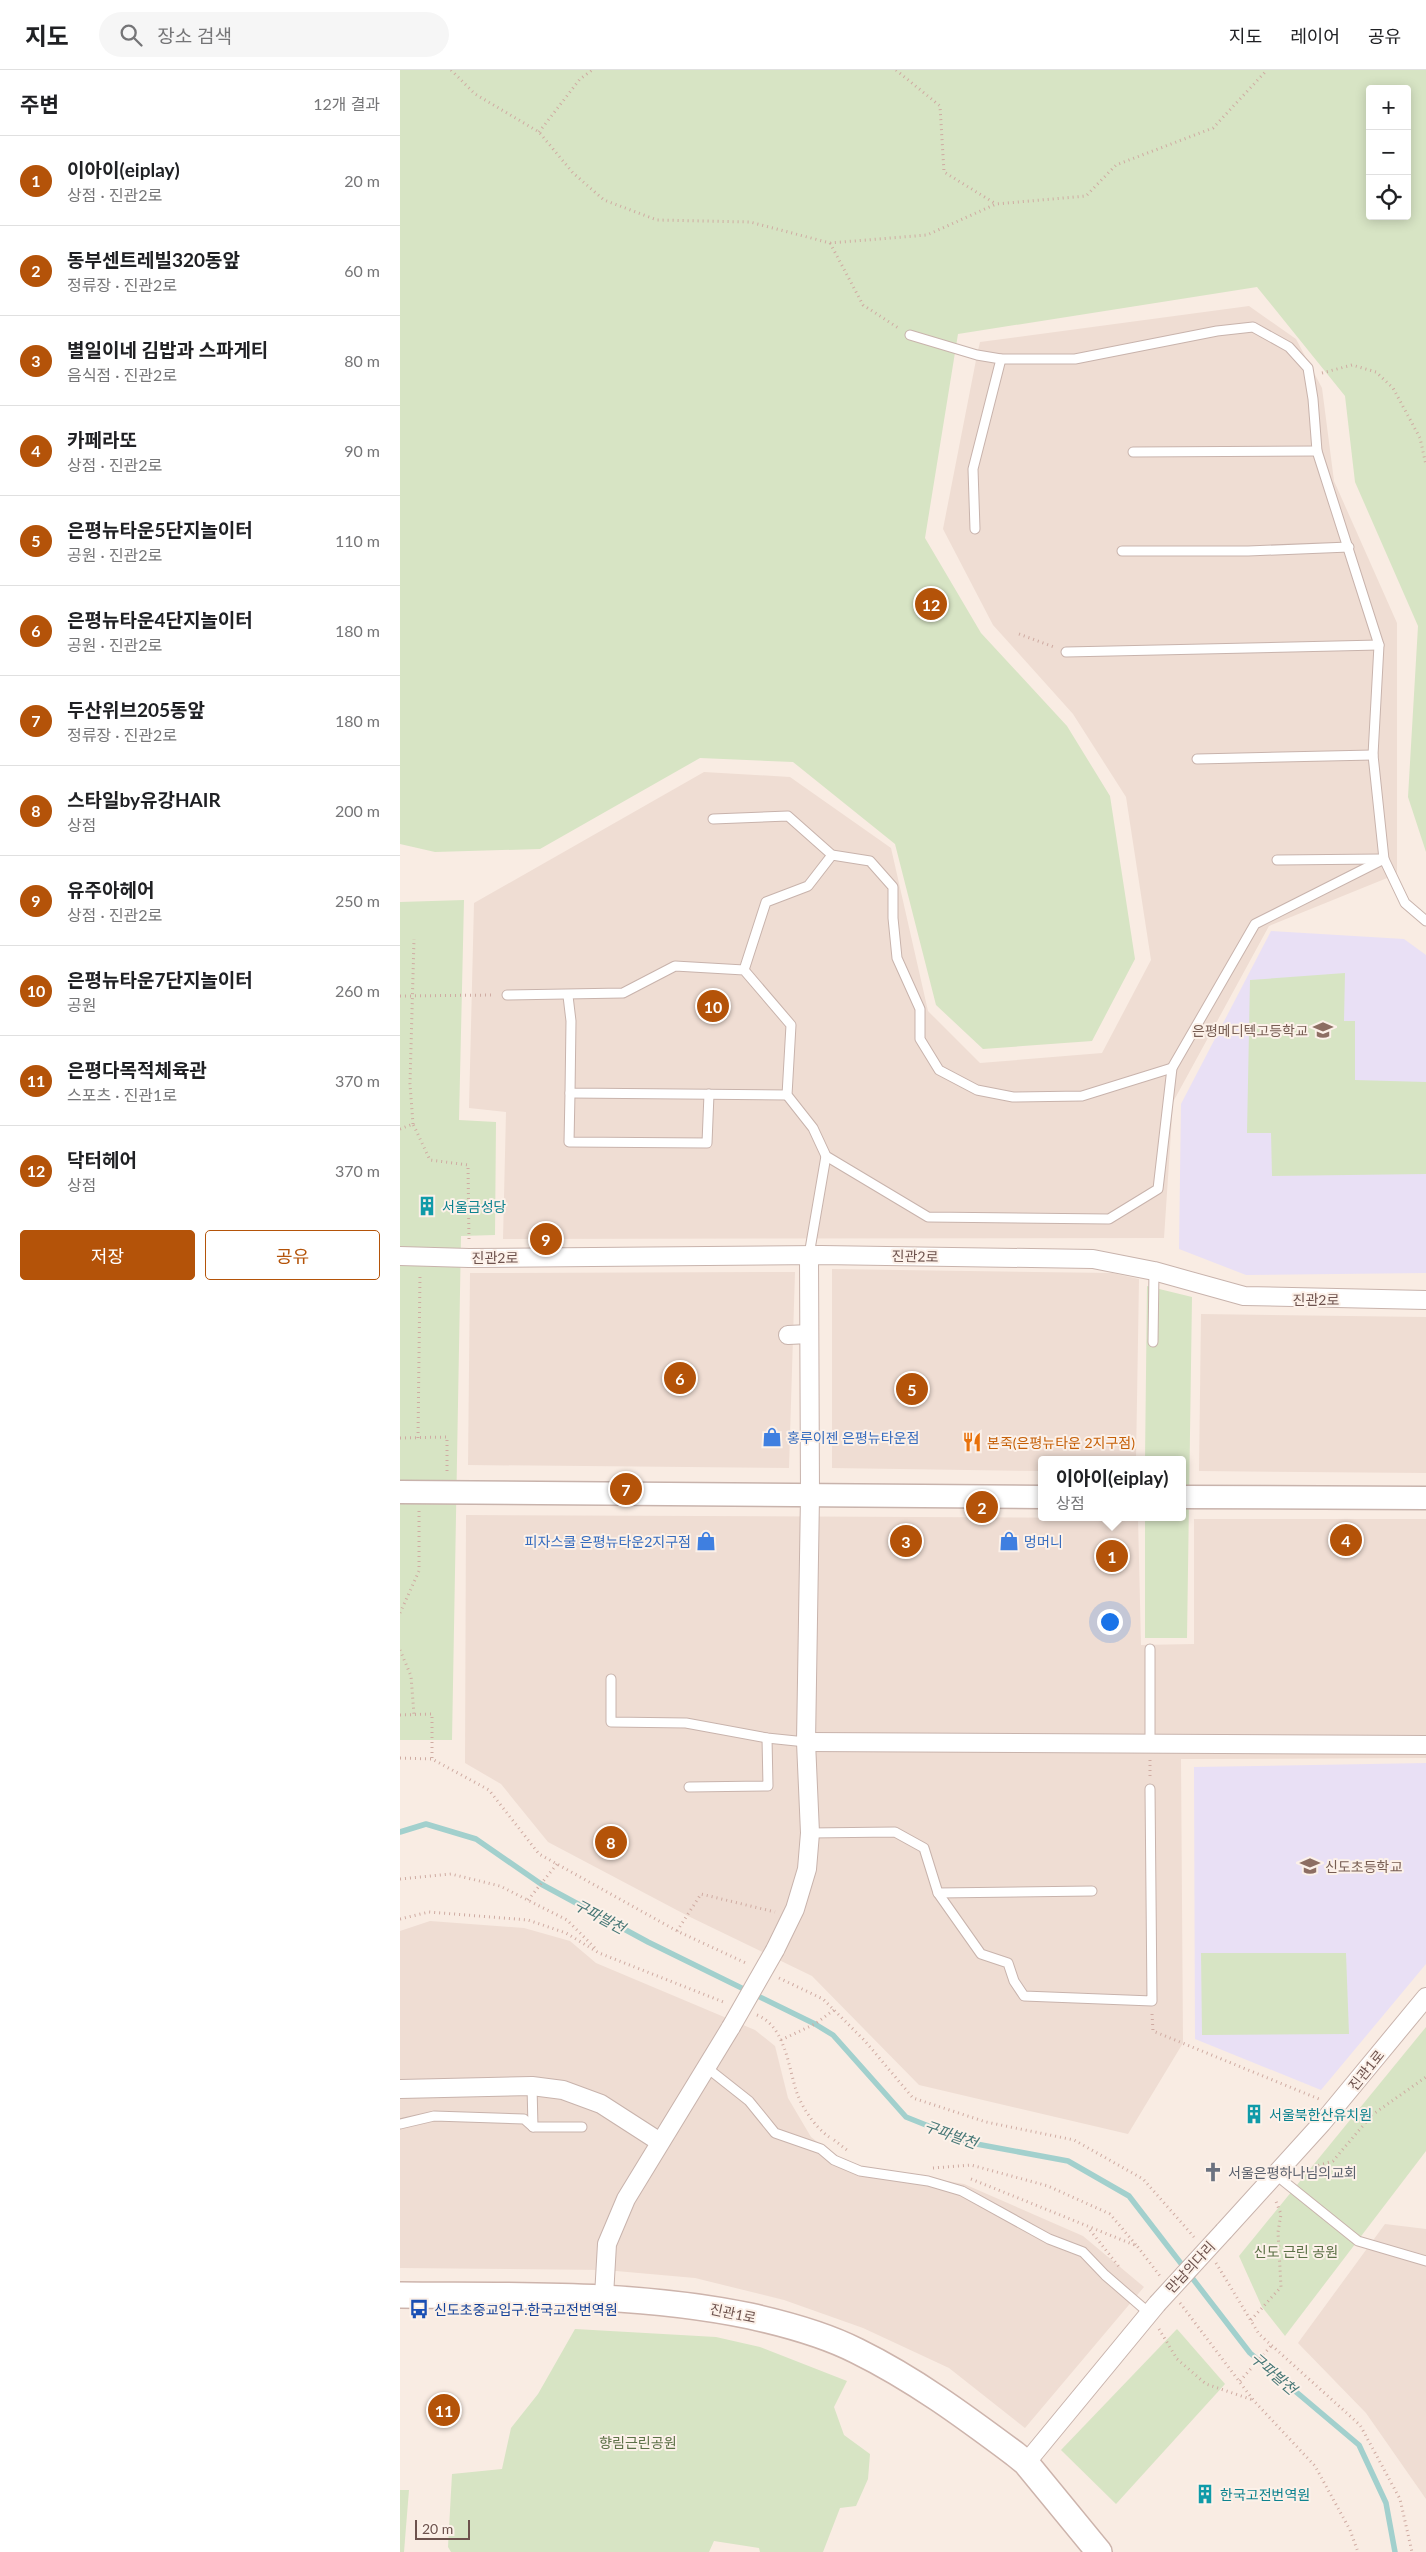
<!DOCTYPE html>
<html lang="ko">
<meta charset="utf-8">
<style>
body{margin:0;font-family:Lato,"Noto Sans KR",sans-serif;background:#f6f6f6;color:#202124}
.controls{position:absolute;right:15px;top:15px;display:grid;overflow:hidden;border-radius:5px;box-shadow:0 2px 12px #0003}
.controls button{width:45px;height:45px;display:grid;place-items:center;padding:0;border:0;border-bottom:1px solid #e0e0e0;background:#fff;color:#202124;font:25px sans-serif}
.scale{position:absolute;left:15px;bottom:12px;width:55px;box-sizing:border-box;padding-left:5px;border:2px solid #6d524d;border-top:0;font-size:14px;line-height:18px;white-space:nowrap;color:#6d524d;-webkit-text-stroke:4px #fcf1e9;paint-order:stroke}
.you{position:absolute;left:709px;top:1551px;width:18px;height:18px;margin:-12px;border:4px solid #fff;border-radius:50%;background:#1a73e8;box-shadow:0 0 0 8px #1a73e833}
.badge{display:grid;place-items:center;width:32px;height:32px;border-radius:50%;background:#b45309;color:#fff;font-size:16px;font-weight:700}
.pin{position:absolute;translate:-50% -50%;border:2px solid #fff;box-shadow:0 1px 5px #0006}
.popup{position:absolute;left:638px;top:1386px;width:148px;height:65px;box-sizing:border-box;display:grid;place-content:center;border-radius:5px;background:#fff;filter:drop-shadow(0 1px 4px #0005);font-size:16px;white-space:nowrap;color:#757577}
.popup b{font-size:19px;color:#202124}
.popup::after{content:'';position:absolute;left:50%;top:100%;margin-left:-10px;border:10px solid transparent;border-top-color:#fff}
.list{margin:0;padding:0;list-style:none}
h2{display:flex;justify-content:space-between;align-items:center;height:65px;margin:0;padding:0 20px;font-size:21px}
h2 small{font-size:16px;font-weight:400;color:#757577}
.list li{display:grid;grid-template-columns:32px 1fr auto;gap:15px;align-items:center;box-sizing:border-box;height:90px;padding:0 20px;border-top:1px solid #e0e0e0}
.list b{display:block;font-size:19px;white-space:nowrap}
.list p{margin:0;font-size:16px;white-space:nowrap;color:#757577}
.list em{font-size:16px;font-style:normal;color:#757577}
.actions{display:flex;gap:10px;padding:15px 20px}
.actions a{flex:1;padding:11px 0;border:1px solid #b45309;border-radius:5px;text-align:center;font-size:18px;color:#b45309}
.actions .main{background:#b45309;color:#fff}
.icon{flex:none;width:28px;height:28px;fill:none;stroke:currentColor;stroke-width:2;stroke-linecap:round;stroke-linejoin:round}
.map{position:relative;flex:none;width:1026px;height:2482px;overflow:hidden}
header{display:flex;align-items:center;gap:30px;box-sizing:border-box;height:70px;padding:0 25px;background:#fff;border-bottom:1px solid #e0e0e0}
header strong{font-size:24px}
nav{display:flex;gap:28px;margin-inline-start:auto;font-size:18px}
.search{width:350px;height:45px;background:#f6f6f6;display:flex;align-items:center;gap:12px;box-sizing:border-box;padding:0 18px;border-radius:28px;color:#757577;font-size:19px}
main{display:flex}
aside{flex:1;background:#fff}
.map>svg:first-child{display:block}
</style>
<header>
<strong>지도</strong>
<div class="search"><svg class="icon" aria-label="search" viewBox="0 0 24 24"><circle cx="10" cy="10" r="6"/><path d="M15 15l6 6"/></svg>장소 검색</div>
<nav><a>지도</a><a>레이어</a><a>공유</a></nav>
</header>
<main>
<aside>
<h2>주변<small>12개 결과</small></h2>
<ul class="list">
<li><span class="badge">1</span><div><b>이아이(eiplay)</b><p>상점 · 진관2로</p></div><em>20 m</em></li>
<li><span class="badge">2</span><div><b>동부센트레빌320동앞</b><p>정류장 · 진관2로</p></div><em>60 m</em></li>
<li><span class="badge">3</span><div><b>별일이네 김밥과 스파게티</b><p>음식점 · 진관2로</p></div><em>80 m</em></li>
<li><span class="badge">4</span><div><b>카페라또</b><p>상점 · 진관2로</p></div><em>90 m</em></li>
<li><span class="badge">5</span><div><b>은평뉴타운5단지놀이터</b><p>공원 · 진관2로</p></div><em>110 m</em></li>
<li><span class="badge">6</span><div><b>은평뉴타운4단지놀이터</b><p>공원 · 진관2로</p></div><em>180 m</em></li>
<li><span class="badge">7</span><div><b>두산위브205동앞</b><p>정류장 · 진관2로</p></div><em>180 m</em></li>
<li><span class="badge">8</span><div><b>스타일by유강HAIR</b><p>상점</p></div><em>200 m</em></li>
<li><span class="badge">9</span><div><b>유주아헤어</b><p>상점 · 진관2로</p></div><em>250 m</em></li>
<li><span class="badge">10</span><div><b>은평뉴타운7단지놀이터</b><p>공원</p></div><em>260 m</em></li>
<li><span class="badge">11</span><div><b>은평다목적체육관</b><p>스포츠 · 진관1로</p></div><em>370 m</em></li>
<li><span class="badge">12</span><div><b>닥터헤어</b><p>상점</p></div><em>370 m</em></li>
</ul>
<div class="actions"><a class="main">저장</a><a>공유</a></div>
</aside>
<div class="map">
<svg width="1026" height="2482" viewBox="0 0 1026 2482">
<rect width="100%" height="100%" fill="#f9ece3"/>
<g fill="#efddd3">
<path d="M849 236 896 269 922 318 934 411 997 553V804L869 856 773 1032 764 1168 103 1169 106 1042 69 1038 74 833 304 702 390 707 491 778 528 941 580 993 702 983 751 890 726 727 673 644 593 555 543 459 577 285 580 272Z"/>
<path d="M432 1199 712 1203 739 1209 736 1390H642V1401L432 1398Z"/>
<path d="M395 1202 389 1398 68 1395 70 1203Z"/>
<path d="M801 1244 1026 1247V1403L799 1401Z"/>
<path d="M66 1445 738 1448 741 1575 794 1574V1449H1026V1688L781 1689 783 1973 728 2064 519 2015 412 1906 288 1846 148 1772 101 1714 65 1693Z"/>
<path d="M30 1851 124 1858 170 1871 196 1893 355 1960 375 1976 388 2028 411 2067 435 2086 461 2096 564 2114 683 2166 744 2217 625 2358 549 2298 463 2258 384 2230 295 2208 205 2200 0 2198V1861Z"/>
<path d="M985 2154 1026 2159V2429L966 2343 898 2273Z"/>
</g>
<g fill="#e9e0f5">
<path d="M871 861 1004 869 1026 885V1203L846 1205 779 1179 781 1034Z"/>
<path d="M1026 1693V1894L921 2020 795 1969 794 1697Z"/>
</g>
<g fill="#d7e4c4" fill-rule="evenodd">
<path d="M0 0H1026V782L1008 727 1018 556 955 412 945 326 857 217 558 264 525 468 581 563 667 656 710 726 735 889 692 971 583 979 536 935 495 774 393 692 300 688 140 779 35 782 0 774ZM970 19H1007V146H970Z"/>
<path d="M64 830 59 1050 96 1052 95 1165 61 1166 52 1670H0V832Z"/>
<path d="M945 903 944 951H955V1010L1026 1012V1104L872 1106 871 1063H847L850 910Z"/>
<path d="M747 1216 792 1227 787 1568H745V1447H782V1390H745Z"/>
<path d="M801 1883H946L949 1964 802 1965Z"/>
<path d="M1026 1957V2081L885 2266 862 2237 839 2186Z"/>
<path d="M175 2259 316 2267 360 2277 447 2311 434 2337 444 2365 470 2384 468 2409 456 2436 440 2438 423 2482H360L359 2478 314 2471 309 2482H51L48 2477 52 2404 102 2399 111 2358 138 2324Z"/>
<path d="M777 2259 825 2314 716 2434 661 2380Z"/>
<path d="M0 2420H9L4 2482H0Z"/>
</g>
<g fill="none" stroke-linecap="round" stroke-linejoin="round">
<path stroke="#a2d0cd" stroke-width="5.5" d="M0 1762 26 1754 76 1769 141 1814 248 1872 415 1954 433 1965 506 2047 571 2073 668 2091 729 2126 850 2283 959 2375 986 2433 995 2482"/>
<defs>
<g id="service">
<path d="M510 265 577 285 601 289H675L817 261 853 257 889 277 908 298 913 329 917 381 979 575 973 685 984 789 1005 833 1026 851"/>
<path d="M733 382 917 381"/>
<path d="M575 459 573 399 601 289"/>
<path d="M722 481H848L949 477"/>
<path d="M666 582 979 575"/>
<path d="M797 689 973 685"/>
<path d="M313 749 388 746 432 785 470 791 493 817V848L497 888 520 939V969L539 1000 577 1020 613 1027 682 1026 772 998"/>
<path d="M877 790 981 789"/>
<path d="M344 900 366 832 408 816 432 785"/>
<path d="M107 925 223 923 275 896 344 900 391 955 387 1025 413 1058 426 1086 528 1147 709 1149 758 1119 772 998 855 854 984 789"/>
<path d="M168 926 171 951 170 1023 387 1025"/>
<path d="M170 1023 169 1072 307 1073 309 1024"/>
<path d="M409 1185 426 1086"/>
<path d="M753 1272 754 1201"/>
<path d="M211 1609V1652L286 1653 367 1668 406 1672"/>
<path d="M750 1675V1579"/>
<path d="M289 1717 368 1716 367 1668"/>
<path d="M410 1763 495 1762 524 1778 538 1823 581 1884 608 1893 614 1911 624 1926 752 1931 750 1719"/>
<path d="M538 1823 692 1821"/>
<path d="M306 1997 349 2031 375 2063 421 2079 434 2090 460 2101 528 2111 562 2121 649 2169 683 2182 705 2205 749 2243"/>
<path d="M132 2016 133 2057"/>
<path d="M0 2054 34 2046 124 2049 133 2057H182"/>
<path d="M876 2105 958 2171 1026 2191"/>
</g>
<g id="minor">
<path d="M0 1186 69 1188 421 1185 693 1189 754 1201 844 1226 1026 1230"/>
<path d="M388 1265 409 1264"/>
<path d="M406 1672 1026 1675"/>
<path d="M375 1880 395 1839 407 1799 410 1763 406 1672 410 1426 409 1185"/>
<path d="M0 2019 132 2016 163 2020 201 2034 260 2072"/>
<path d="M824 2161 922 2053 1026 1927"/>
<path d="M204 2226 207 2174 226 2129 331 1957"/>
<path d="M626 2393 757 2234"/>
</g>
<g id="tertiary">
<path d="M0 1422 642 1427"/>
<path d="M782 1427 1026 1428"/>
</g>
<path id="secondary" d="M0 2225C118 2226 233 2222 350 2246 386 2254 424 2264 457 2281 514 2309 564 2346 615 2384L626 2393 699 2482"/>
</defs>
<use href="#service" stroke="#c8b3ac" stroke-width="11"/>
<use href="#minor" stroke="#c8b3ac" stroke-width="20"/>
<use href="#tertiary" stroke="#c8b3ac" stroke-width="25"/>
<use href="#secondary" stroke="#cdb4ac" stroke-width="28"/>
<g stroke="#cfaba2" stroke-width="3" stroke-dasharray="1 4" stroke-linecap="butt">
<path d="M51 0 75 24 139 62 173 103 204 130 257 150 350 152 430 173 527 165 596 134 686 126 716 95 813 58 867 0"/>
<path d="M496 0 540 36 544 102 596 134"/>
<path d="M139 62 180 9 192 0"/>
<path d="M430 173 463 235 500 259"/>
<path d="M922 303 952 295 976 302 993 318 1020 368 1026 395"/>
<path d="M619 564 654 577"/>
<path d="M0 926 94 925"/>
<path d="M13 1054 10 1014 14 869"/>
<path d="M0 1059 13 1054 30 1090 68 1095 69 1171"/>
<path d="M0 1368 47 1367V1404"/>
<path d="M18 1368 20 1203"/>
<path d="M0 1543 19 1501V1440"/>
<path d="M0 1580 11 1606 14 1645"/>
<path d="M0 1645 32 1644V1689"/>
<path d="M0 1688 32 1689 89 1720 139 1784 277 1861 348 1894"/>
<path d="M750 1690V1706"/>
<path d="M0 1809 51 1804 100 1816 167 1850 195 1878"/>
<path d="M128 1830 157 1794"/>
<path d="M0 1849 29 1842 128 1850 166 1863 199 1883 326 1933"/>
<path d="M277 1861 301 1824 375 1842"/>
<path d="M379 1908 423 1929 465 1971 513 2028 586 2052 674 2070 743 2109 794 2167"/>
<path d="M752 1944 753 1961 919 2029"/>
<path d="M357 1945C386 1957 388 1997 397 2023 403 2039 415 2057 429 2067"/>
<path d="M381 1970 415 1954 434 1940"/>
<path d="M953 2040 972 2045"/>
<path d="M434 2070 447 2080"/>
<path d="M533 2098 571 2095 648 2116 710 2144 736 2175"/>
<path d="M904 2100 933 2091 972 2045 1026 2007"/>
<path d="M571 2109 737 2176 760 2206"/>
<path d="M690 2160 720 2198"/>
<path d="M816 2193 859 2264 960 2355 1000 2429 1012 2482"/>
<path d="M780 2233 854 2331 915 2396 950 2460 958 2482"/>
<path d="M851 2250 881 2217 878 2162 881 2144 875 2129"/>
<path d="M759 2259 777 2289 806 2314 853 2330"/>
<path d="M840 2311 872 2275"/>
</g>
<use href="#service" stroke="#fff" stroke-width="9"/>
<use href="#minor" stroke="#fff" stroke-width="18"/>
<use href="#tertiary" stroke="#fff" stroke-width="22"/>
<use href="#secondary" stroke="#fff" stroke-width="25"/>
<defs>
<g id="minor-bridge">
<path d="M331 1957 375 1880"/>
<path d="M757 2234 824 2161"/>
</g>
</defs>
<use href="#minor-bridge" stroke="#c8b3ac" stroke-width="20" stroke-linecap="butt"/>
<use href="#minor-bridge" stroke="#fff" stroke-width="18"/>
</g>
<defs>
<symbol id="school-bare" viewBox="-9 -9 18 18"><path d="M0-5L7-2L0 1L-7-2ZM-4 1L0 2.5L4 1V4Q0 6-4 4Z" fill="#8d6e63" stroke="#fcf1e9" stroke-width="2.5" paint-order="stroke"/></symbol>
<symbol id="building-bare" viewBox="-9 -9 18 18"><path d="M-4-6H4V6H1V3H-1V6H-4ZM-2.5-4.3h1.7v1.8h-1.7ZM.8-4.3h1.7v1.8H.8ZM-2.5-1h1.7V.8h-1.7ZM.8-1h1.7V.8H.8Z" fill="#0f9aa8" stroke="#fcf1e9" stroke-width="2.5" paint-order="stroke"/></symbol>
<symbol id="shop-bare" viewBox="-9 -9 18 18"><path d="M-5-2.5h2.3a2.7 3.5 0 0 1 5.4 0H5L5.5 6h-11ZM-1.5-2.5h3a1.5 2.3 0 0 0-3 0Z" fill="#3f7fe0" stroke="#fcf1e9" stroke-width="2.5" paint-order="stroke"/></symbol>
<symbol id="restaurant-bare" viewBox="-9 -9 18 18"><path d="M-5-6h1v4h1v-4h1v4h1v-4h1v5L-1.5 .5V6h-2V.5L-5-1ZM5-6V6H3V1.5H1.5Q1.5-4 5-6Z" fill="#e8710a" stroke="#fcf1e9" stroke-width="2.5" paint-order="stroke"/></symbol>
<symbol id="church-bare" viewBox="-9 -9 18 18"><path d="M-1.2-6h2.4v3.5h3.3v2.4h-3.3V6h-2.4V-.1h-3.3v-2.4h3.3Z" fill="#6b7280" stroke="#fcf1e9" stroke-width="2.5" paint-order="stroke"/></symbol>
<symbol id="bus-bare" viewBox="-9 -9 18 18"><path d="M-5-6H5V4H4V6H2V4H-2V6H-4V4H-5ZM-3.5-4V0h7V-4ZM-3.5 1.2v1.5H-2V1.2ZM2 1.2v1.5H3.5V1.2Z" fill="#1a4fb4" stroke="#fcf1e9" stroke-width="2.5" paint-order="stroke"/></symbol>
</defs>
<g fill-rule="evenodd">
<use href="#school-bare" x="909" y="946" width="28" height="28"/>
<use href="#building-bare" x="13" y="1122" width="28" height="28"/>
<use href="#shop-bare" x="358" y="1353" width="28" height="28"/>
<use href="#restaurant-bare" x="558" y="1358" width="28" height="28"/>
<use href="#shop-bare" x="292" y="1457" width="28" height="28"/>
<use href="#shop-bare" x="595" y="1457" width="28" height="28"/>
<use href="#school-bare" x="896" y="1782" width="28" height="28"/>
<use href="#building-bare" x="840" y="2030" width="28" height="28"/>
<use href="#church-bare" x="799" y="2088" width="28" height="28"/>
<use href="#bus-bare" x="5" y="2225" width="28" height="28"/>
<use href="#building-bare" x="791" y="2410" width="28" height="28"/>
</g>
<g text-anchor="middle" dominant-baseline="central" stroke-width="4" stroke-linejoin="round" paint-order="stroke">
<g font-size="14" fill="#785e54" stroke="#fcf1e9" text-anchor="end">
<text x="908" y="960">은평메디텍고등학교</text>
<text x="925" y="1796" text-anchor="start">신도초등학교</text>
</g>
<g font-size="14" fill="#0d838f" stroke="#fcf1e9" text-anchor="start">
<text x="42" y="1136">서울금성당</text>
<text x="869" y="2044">서울북한산유치원</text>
<text x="820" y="2424">한국고전번역원</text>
</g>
<g font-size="14" fill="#6d524d" stroke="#fcf1e9">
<text transform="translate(515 1186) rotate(1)">진관2로</text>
<text x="95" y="1187">진관2로</text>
<text x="916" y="1229">진관2로</text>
<text transform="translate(966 2000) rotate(-51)">진관1로</text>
<text transform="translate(790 2197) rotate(-47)">만남의다리</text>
<text transform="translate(333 2243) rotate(12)">진관1로</text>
</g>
<g font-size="14" fill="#366cbe" stroke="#fcf1e9" text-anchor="start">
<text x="387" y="1367">홍루이젠 은평뉴타운점</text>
<text x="291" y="1471" text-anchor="end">피자스쿨 은평뉴타운2지구점</text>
<text x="624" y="1471">멍머니</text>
</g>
<g font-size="14" fill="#c56008" stroke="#fcf1e9" text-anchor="start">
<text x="587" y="1372">본죽(은평뉴타운 2지구점)</text>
</g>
<g font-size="14" fill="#5b616d" stroke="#fcf1e9" text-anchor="start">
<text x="828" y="2102">서울은평하나님의교회</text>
</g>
<g font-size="14" fill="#5c7147" stroke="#fcf1e9">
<text x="896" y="2181">신도 근린 공원</text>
<text x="238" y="2372">향림근린공원</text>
</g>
<g font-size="14" fill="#164399" stroke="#fcf1e9" text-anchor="start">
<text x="34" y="2239">신도초중교입구.한국고전번역원</text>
</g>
<g font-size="15" font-style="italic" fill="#477776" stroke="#fcf1e9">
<text transform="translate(200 1846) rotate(28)">구파발천</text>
<text transform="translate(551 2064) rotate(20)">구파발천</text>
<text transform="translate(874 2303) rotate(41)">구파발천</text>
</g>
</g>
</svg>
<div class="controls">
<button>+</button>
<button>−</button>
<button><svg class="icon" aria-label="locate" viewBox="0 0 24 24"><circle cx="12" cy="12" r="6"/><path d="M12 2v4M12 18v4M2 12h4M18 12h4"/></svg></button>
</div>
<div class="scale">20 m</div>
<div class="you"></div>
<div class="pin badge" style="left:712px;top:1486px">1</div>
<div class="popup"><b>이아이(eiplay)</b>상점</div>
<div class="pin badge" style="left:582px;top:1437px">2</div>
<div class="pin badge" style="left:506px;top:1471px">3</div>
<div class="pin badge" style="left:946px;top:1470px">4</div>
<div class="pin badge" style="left:512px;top:1319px">5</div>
<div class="pin badge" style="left:280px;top:1308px">6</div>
<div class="pin badge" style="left:226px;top:1419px">7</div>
<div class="pin badge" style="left:211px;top:1772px">8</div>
<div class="pin badge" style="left:146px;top:1169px">9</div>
<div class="pin badge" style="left:313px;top:936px">10</div>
<div class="pin badge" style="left:44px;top:2340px">11</div>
<div class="pin badge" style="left:531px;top:534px">12</div>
</div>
</main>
